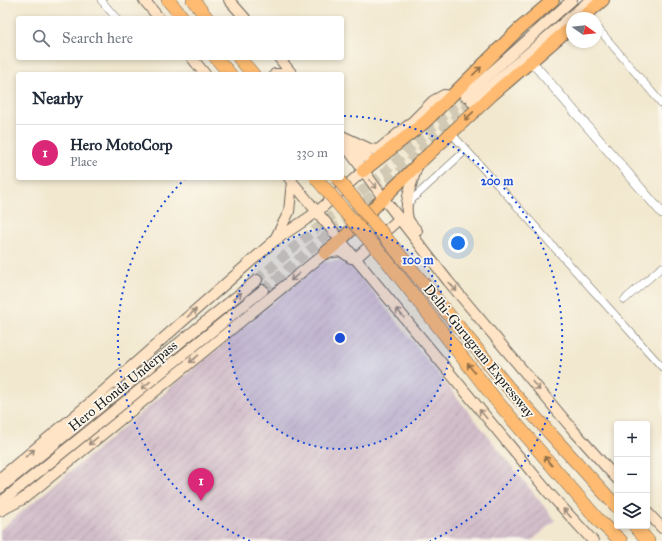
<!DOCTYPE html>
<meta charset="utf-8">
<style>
body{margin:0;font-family:"IM FELL Great Primer",serif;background:#f6f6f7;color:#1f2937}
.controls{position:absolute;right:12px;bottom:12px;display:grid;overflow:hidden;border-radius:4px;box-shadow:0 2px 6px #0003}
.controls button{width:36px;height:36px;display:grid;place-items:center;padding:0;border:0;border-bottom:1px solid #e0e1e3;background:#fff;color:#1f2937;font:20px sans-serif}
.compass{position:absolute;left:566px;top:12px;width:36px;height:36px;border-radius:50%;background:#fff;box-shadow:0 2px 6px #0003;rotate:104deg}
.you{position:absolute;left:458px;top:243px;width:14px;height:14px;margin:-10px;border:3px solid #fff;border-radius:50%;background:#1a73e8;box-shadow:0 0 0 6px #1a73e833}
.badge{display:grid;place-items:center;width:26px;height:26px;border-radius:50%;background:#db2777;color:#fff;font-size:13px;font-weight:700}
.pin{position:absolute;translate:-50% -33px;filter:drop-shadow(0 1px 2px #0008)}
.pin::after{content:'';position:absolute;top:21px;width:14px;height:12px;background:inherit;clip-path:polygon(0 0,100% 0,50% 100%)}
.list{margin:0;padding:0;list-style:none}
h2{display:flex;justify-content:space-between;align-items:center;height:52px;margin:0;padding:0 16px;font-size:17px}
h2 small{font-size:13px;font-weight:400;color:#747a83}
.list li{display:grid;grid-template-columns:26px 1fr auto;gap:12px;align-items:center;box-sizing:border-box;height:56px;padding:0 16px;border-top:1px solid #e0e1e3}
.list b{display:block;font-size:15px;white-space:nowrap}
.list p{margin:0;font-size:13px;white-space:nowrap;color:#747a83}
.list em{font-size:13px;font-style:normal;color:#747a83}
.icon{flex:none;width:22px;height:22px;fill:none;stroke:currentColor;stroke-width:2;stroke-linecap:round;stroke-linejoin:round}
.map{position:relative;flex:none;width:662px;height:541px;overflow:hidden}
.search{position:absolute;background:#fff;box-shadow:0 2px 6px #0003;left:16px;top:16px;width:328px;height:44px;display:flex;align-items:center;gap:10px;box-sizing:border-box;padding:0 14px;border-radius:4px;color:#747a83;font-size:15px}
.panel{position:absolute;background:#fff;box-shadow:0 2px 6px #0003;left:16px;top:72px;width:328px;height:108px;border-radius:4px}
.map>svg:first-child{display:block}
</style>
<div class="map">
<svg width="662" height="541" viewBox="0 0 662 541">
<defs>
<pattern id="industrial-furrows" width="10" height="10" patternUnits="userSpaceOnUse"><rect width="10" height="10" fill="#d1bdc9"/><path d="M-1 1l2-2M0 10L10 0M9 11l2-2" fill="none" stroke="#b3a2ac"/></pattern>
</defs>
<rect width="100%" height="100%" fill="#fbf7ec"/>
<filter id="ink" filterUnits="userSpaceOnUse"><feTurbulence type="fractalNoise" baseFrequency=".025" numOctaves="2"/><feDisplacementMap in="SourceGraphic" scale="8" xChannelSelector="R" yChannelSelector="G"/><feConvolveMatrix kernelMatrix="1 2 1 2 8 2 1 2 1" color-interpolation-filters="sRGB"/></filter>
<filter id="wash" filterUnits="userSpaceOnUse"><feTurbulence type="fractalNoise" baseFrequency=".012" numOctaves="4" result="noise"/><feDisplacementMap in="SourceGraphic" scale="16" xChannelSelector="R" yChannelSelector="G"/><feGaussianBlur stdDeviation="0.9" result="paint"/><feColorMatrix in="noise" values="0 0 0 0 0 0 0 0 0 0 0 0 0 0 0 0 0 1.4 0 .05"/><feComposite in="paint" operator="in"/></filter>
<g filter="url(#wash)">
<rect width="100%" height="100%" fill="#f2e8cf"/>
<path fill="url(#industrial-furrows)" d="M339 261 353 267 555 520 532 541H0V530L322 262Z"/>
</g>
<g filter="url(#ink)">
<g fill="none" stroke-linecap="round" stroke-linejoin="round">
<g stroke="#d2c9b4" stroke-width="10" stroke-dasharray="10 5" stroke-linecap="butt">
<path d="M257 280 293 248 387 170 465 96"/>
<path d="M263 290 395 176 472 102"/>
</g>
<defs>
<g id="minor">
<path d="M101 0 116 18"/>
<path d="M596 26 662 104"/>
<path d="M451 133 662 367"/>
<path d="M407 204 466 150"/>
<path d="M624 300 662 267"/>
</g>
<path id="tertiary" d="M531 61 662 213"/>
<g id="secondary">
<path d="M144 0 159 18"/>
<path d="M229 0 245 18"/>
<path d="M192 58 205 74"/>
<path d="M279 58 292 74"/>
<path d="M275 74H281"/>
<path d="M465 96 572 0"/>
<path d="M472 102 590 0"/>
<path d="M342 136 370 149 378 150 410 124 433 101 444 95 451 96"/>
<path d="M342 141 384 199 448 281 574 431 617 479"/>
<path d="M350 149 375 162"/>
<path d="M289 178 549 493 593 541"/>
<path d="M417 231C414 227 410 224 408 219 403 202 413 180 418 164"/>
<path d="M275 239 289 212 292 181"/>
<path d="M355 259 399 219"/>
<path d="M0 478 91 402 274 241 317 212 363 171"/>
<path d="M0 488 257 280"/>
<path d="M0 503 263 290"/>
<path d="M0 511 23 499 325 253 341 251 351 258"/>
<path d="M647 512 662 528"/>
</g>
<g id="trunk">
<path d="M582 18 603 0"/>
<path d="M363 171 425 122 518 30 553 0"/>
<path d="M325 253 340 241 418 164 493 94 572 26"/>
</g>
<g id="motorway">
<path d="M168 0 183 18"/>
<path d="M193 0 207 18"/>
<path d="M216 58 230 74"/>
<path d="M239 58 253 74"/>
<path d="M507 386 617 507"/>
<path d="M495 399 600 522 621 541"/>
<path d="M635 526 648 541"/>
</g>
</defs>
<use href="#minor" stroke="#67635b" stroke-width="8"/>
<use href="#tertiary" stroke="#67635b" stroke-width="10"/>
<use href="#secondary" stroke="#67635b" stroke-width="12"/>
<use href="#trunk" stroke="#67635b" stroke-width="14"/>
<use href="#motorway" stroke="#67635b" stroke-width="14"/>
<use href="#minor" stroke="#fff" stroke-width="7"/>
<use href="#tertiary" stroke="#fff" stroke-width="9"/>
<use href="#secondary" stroke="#ffe4c6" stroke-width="10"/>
<use href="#trunk" stroke="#febb71" stroke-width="12"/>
<use href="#motorway" stroke="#febb71" stroke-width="13"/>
<defs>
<g id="motorway-bridge">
<path d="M316 178 387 261 495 399"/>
<path d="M337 178 507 386"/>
</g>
</defs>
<use href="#motorway-bridge" stroke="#67635b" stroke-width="14" stroke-linecap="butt"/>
<use href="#motorway-bridge" stroke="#febb71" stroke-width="13"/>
</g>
<defs><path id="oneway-shaft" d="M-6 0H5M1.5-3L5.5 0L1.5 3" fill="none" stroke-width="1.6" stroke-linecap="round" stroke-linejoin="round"/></defs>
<g stroke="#8d6c46">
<use href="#oneway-shaft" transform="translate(477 71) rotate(-44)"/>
<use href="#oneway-shaft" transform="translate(469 116) rotate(137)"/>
<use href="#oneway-shaft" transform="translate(471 368) rotate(-128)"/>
<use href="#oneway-shaft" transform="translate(548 461) rotate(-131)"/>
</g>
<g stroke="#998a7a">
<use href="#oneway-shaft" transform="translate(373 184) rotate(52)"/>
<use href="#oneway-shaft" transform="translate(295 277) rotate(141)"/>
<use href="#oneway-shaft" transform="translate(453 287) rotate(50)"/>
<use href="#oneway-shaft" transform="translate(237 296) rotate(-39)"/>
<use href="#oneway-shaft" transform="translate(192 313) rotate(-41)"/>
<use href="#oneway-shaft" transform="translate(400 313) rotate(-130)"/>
<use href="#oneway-shaft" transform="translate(194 359) rotate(141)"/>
<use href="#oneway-shaft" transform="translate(146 385) rotate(141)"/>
<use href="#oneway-shaft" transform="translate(536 386) rotate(50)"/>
<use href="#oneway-shaft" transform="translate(483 414) rotate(-130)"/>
<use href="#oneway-shaft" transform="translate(93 441) rotate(141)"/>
<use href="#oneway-shaft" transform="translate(30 453) rotate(-40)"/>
<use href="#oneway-shaft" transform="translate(567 513) rotate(-133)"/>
</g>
</g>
<circle cx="340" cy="338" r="111" fill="#1d4ed8" fill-opacity=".12"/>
<g fill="none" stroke="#1d4ed8" stroke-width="2" stroke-dasharray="2 4">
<circle cx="340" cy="338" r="111"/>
<path d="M250 541A222 222 0 0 1 186 178M344 116A222 222 0 0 1 430 541"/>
</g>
<g text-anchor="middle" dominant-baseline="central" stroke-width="3.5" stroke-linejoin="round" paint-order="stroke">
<g font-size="14" fill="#1c1c1c" stroke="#fbf7ec">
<text transform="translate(479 351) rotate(51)">Delhi-Gurugram Expressway</text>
<text transform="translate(123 386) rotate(-39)">Hero Honda Underpass</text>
</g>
</g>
<circle cx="340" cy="338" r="6" fill="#1d4ed8" stroke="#fbf7ec" stroke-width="2"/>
<g font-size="12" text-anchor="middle" font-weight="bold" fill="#1d4ed8" stroke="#fbf7ec" stroke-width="3.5" stroke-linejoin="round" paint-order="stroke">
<text x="497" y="185">200 m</text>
<text x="418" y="264">100 m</text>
</g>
</svg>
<div class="controls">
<button>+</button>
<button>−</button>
<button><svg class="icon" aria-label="layers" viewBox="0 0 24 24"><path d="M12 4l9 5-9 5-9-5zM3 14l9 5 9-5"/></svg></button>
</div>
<svg class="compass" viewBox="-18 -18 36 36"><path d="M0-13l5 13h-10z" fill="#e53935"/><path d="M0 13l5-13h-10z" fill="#747a83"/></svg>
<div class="you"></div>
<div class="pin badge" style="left:201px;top:501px">1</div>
<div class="search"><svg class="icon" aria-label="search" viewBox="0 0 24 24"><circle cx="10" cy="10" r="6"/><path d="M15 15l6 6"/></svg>Search here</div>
<section class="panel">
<h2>Nearby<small></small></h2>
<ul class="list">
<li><span class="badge">1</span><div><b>Hero MotoCorp</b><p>Place</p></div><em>330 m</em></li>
</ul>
</section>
</div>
